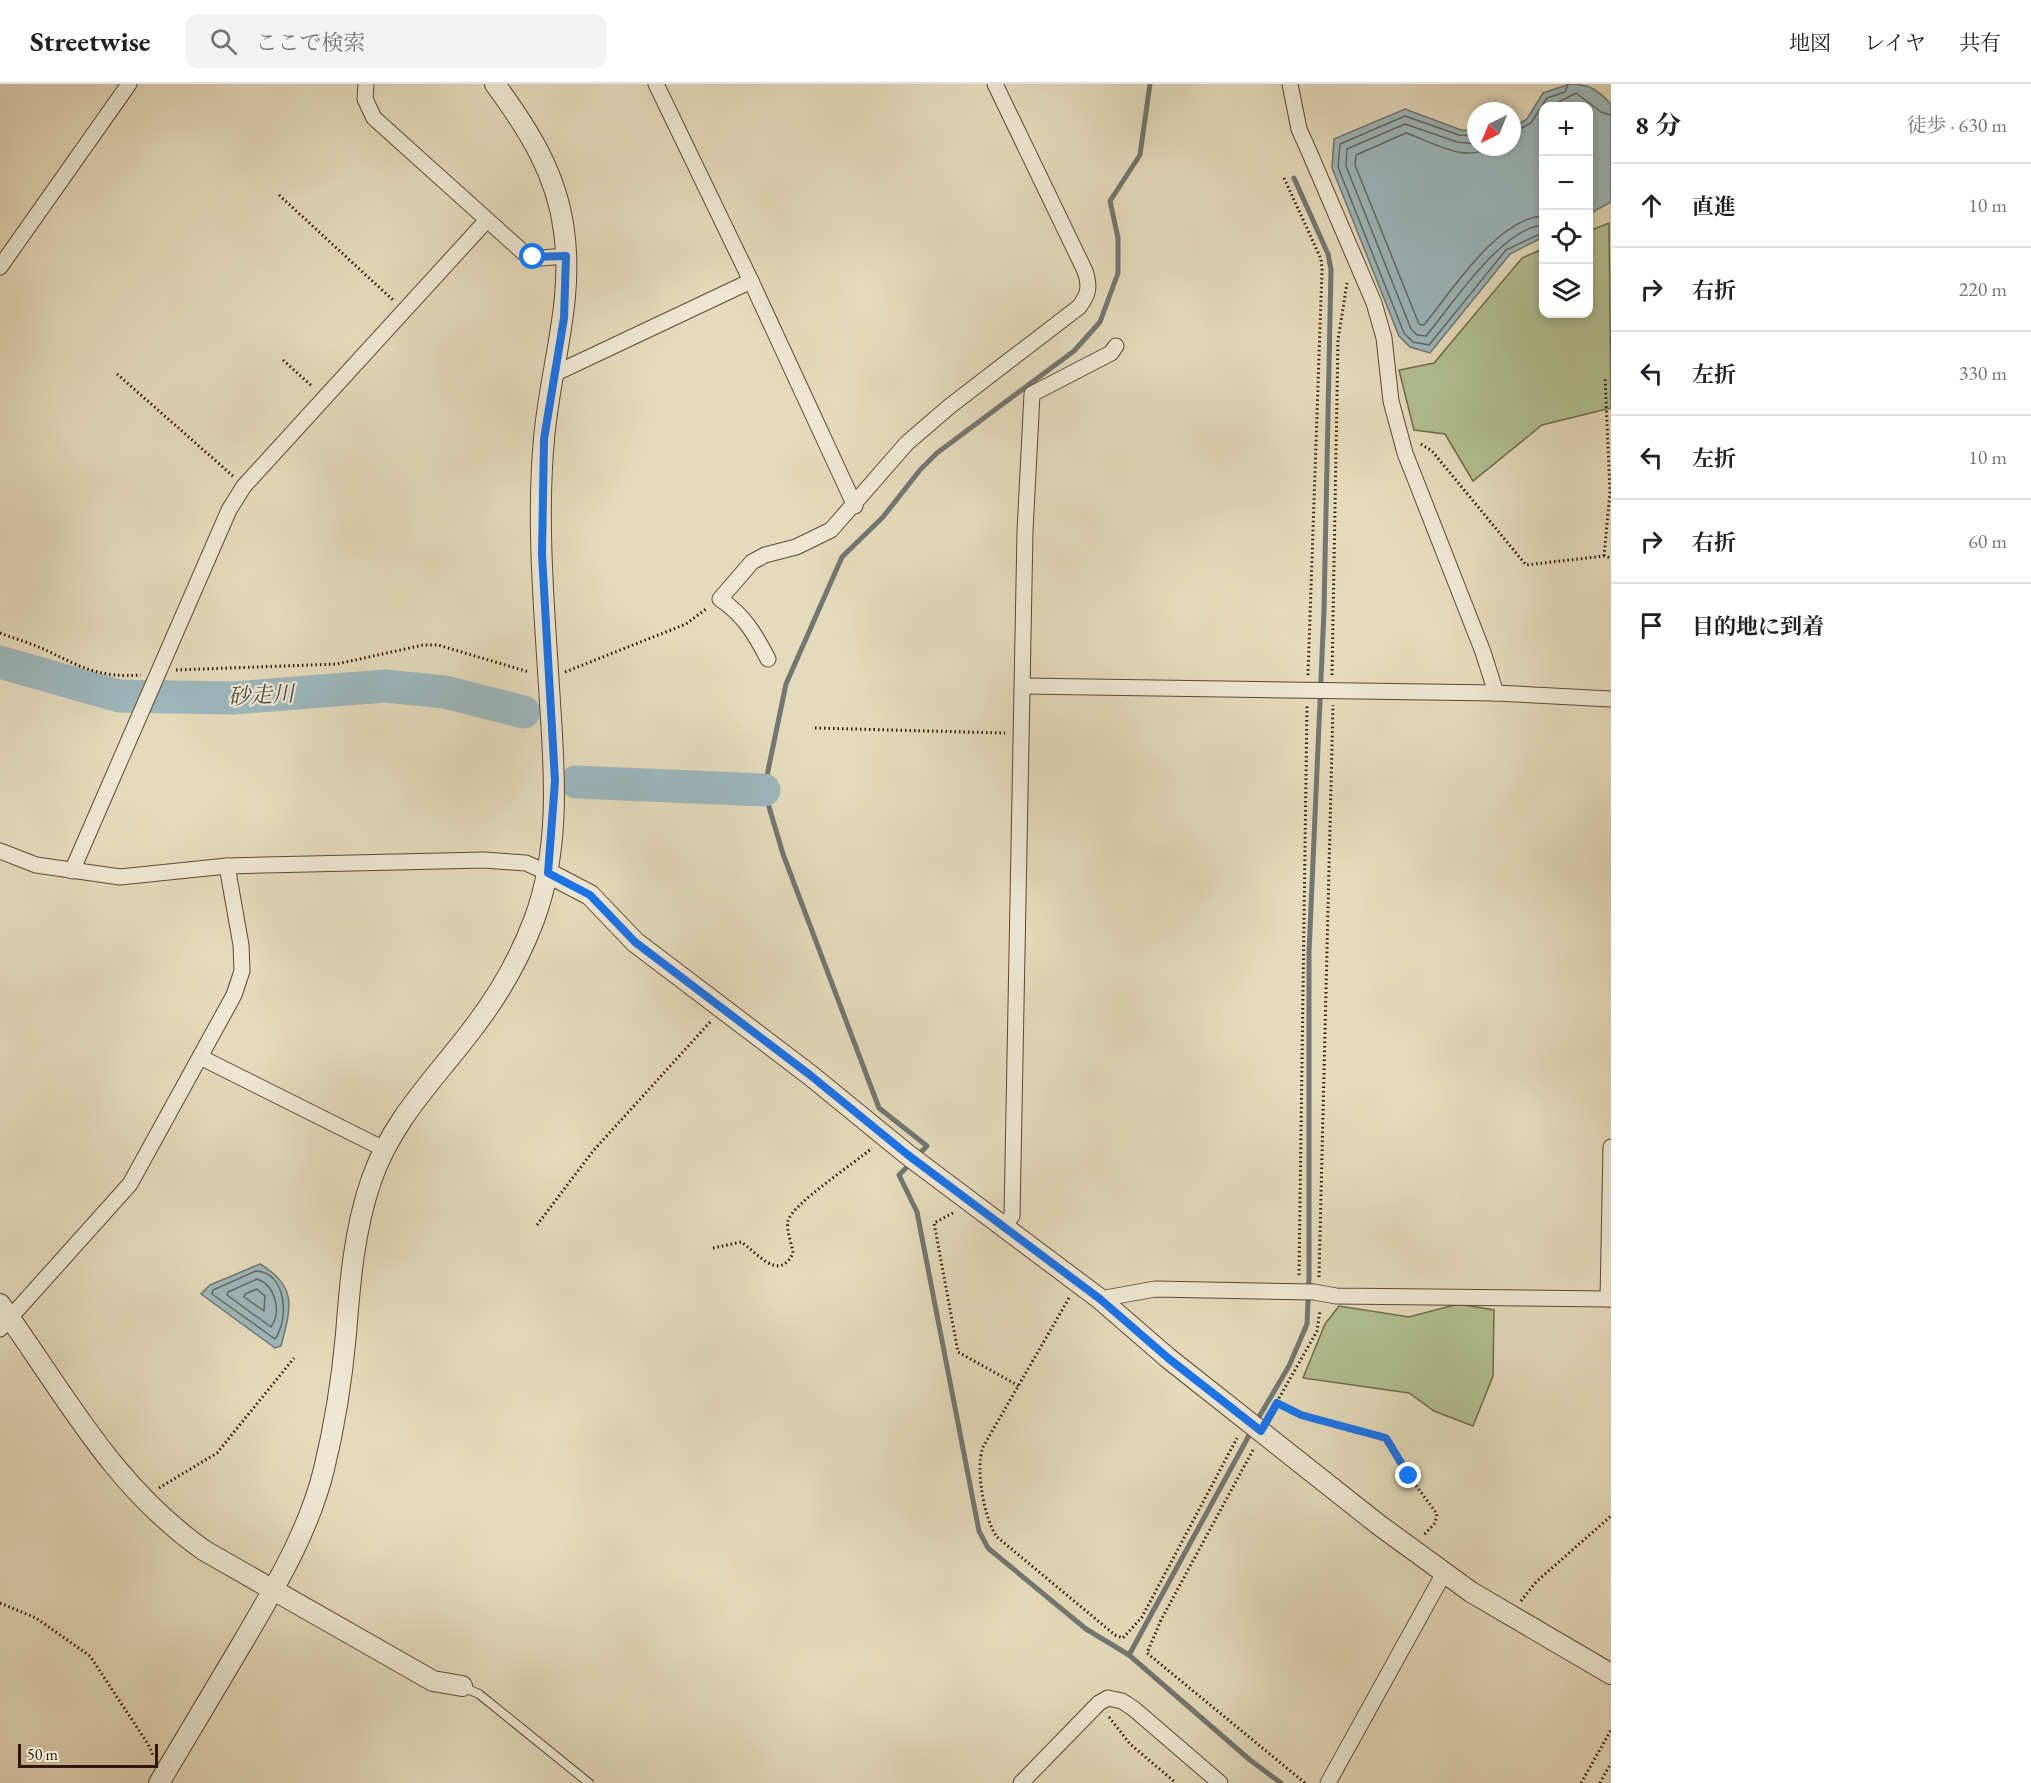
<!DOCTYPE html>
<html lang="ja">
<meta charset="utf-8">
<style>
body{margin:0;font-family:"EB Garamond","Noto Serif JP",serif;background:#f2f2f2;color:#202124}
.controls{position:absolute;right:18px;top:18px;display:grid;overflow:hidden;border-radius:12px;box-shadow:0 3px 9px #0003}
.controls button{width:54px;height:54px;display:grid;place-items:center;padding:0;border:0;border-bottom:2px solid #e0e0e0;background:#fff;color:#202124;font:30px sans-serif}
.compass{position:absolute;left:1467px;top:18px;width:54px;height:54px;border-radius:50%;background:#fff;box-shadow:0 3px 9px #0003;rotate:223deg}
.scale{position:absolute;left:18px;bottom:15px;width:140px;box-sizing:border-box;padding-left:6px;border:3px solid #311804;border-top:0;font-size:16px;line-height:21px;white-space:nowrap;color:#311804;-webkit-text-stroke:4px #eee7d3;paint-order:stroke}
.stop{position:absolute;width:18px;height:18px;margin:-14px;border:4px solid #1a73e8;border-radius:50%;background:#fff}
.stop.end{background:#1a73e8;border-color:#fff;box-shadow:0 2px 6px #0008}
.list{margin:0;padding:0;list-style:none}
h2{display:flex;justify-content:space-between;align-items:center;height:78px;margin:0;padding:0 24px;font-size:26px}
h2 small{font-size:20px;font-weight:400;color:#757577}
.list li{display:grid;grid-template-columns:39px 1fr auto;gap:18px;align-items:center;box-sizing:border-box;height:84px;padding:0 24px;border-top:2px solid #e0e0e0}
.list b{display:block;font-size:22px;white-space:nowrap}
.list em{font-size:20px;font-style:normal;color:#757577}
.icon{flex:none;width:33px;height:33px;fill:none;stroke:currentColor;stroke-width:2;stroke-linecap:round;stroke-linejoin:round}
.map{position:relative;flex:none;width:1611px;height:1699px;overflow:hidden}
header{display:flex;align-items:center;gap:36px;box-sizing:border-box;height:84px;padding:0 30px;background:#fff;border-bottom:2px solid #e0e0e0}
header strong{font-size:28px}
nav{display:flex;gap:33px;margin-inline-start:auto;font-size:21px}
.search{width:420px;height:54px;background:#f2f2f2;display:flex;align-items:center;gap:15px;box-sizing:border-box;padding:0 21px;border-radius:12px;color:#757577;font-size:22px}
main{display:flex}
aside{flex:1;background:#fff}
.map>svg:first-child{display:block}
</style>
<header>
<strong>Streetwise</strong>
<div class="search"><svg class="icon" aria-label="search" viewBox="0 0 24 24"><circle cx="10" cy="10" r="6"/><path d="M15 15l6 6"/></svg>ここで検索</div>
<nav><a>地図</a><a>レイヤ</a><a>共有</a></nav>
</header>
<main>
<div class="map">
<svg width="1611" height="1699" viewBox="0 0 1611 1699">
<rect width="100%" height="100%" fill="#e5dabb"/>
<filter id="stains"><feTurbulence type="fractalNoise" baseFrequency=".00333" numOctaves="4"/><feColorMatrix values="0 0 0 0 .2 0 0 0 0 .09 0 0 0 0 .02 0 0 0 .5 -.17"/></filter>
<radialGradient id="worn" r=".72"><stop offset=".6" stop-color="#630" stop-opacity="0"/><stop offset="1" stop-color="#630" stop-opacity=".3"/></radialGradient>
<g fill="#b1c092" stroke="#716c4b" stroke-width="1.5">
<path d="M1609 139 1611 324 1542 341 1473 397 1445 350 1414 346 1399 286 1434 279 1522 174 1543 165 1544 230H1588L1589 147Z"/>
<path d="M1458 1220 1494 1226 1493 1292 1473 1342 1434 1327 1409 1309 1303 1294 1325 1240 1339 1222 1409 1233Z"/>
</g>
<g fill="#9cb7bc" stroke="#717772" stroke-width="1.5">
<path d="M1570 0C1589 0 1598 6 1611 20V118L1589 130 1588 22H1544L1543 153 1510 170 1430 269 1410 263 1399 252 1332 84 1334 55 1405 25 1461 46 1476 47V63H1512V44L1527 35 1543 9Z"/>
<path d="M260 1180C298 1202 291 1224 281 1262L275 1264 201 1210 210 1201Z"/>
</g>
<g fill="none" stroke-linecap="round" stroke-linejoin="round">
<g stroke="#666860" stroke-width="1.5">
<path d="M1551 22 1576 9 1601 28 1611 31"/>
<path d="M1512 49 1531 39 1547 14 1565 8 1568 0"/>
<path d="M1476 52 1459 51 1405 32 1340 60 1338 83 1404 249 1413 258 1429 261 1506 166 1544 148"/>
<path d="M1476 60 1457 58 1405 40 1347 65 1346 82 1411 245 1417 251 1426 252C1452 221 1502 143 1544 141"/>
<path d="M1490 63C1466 80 1430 57 1406 49L1356 71 1355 81 1419 240 1424 241C1451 208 1498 133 1544 132"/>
<path d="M256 1187C287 1188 289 1236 275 1255L212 1210 213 1206Z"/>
<path d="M257 1195C275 1201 282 1227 271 1243L227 1211 228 1208Z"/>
<path d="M257 1205 265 1212 264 1227 244 1213 245 1210Z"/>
</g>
<g stroke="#717772" stroke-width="5">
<path d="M917 1072 927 1062 879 1024 783 770 764 706 786 600 842 473 883 433 920 386 937 369 1074 267 1100 238 1118 189V154L1110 117 1140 71 1150 0"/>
<path d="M911 1079 899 1091 917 1128 979 1447 988 1464 1086 1545 1129 1571 1250 1676 1281 1699"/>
<path d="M1256 1338 1289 1282 1307 1240 1309 1194V869L1324 526 1331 185 1328 170 1294 94"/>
<path d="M1129 1571 1252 1346"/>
</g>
<g stroke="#9cb7bc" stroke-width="33">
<path d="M0 578 119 612 233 614 385 602 445 608 524 628"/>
<path d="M576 698 764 706"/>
</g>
<defs>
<path id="service" d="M463 1603 479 1610 589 1699"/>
<g id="minor">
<path d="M366 0 365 15 374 34 524 169 541 174 566 172"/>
<path d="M1290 0 1299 45 1311 72 1374 219 1384 254 1391 317 1405 369 1483 568 1496 609"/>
<path d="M0 183 129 0"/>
<path d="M751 197 855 422"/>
<path d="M554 290 751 197 656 0"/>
<path d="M768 575C755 550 744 531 720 515L752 478 765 471 796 463 831 446 907 359 950 322 1079 223C1089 210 1090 202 1085 187L995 0"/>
<path d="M1023 602 1496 609 1611 615"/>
<path d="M0 767 36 781 120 793 227 782 484 776 526 779 548 789"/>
<path d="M72 787 229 426 244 402 487 136"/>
<path d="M200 973 384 1065"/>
<path d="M1002 1143 1012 1132 1025 447 1032 310 1111 269 1116 262"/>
<path d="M1100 1215 1155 1205 1314 1208 1336 1212 1611 1215"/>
<path d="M1608 1215 1611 1063"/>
<path d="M0 1245 130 1100 234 911 242 887 241 861 227 782"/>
<path d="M1021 1699 1099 1619 1108 1614 1122 1617 1134 1625 1220 1699"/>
<path d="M1328 1699 1444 1489"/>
</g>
<g id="tertiary">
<path d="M548 789 590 811 635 858 810 991 908 1071 1100 1215 1168 1274 1379 1441 1471 1508 1611 1590"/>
<path d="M0 1220C65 1310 112 1402 205 1467L433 1597 462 1602"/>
<path d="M159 1699C187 1652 215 1605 243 1558 275 1503 309 1447 324 1385 335 1340 342 1295 346 1250 350 1198 354 1147 371 1097 393 1033 438 992 477 939 501 907 520 873 534 836 560 767 555 691 550 619 545 532 536 442 544 355 550 284 574 218 564 147 557 90 528 45 495 0"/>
</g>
</defs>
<use href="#service" stroke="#5e4832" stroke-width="10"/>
<use href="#minor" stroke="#5e4832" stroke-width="17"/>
<use href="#tertiary" stroke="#5e4832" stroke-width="22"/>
<g stroke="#311804" stroke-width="3" stroke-dasharray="1.5 3" stroke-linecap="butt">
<path d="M1284 94 1321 175 1322 186 1308 591"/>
<path d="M279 111 393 216"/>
<path d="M283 276 313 303"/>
<path d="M117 290 233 392"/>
<path d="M1421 360 1432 367 1526 481 1604 472 1611 474"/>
<path d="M1604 472 1610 408 1605 293"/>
<path d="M0 549C16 555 33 560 48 567 82 584 101 594 141 591"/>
<path d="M176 586 337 580 423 561H438L529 588"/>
<path d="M565 588 686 540 706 525"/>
<path d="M1332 591 1338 256 1347 199"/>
<path d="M815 644 1005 649"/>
<path d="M953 1129 934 1139 958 1268 1019 1302"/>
<path d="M537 1141 593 1067 711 937"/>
<path d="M713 1164 741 1158C757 1168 779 1199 793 1169 792 1160 786 1146 788 1137 792 1120 855 1079 872 1064"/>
<path d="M1299 1191 1307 622"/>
<path d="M1319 1193 1333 621"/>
<path d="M1069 1214 983 1363C975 1384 984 1435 997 1453L1115 1551 1123 1554 1142 1533 1237 1354"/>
<path d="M1277 1319 1301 1331 1386 1354 1409 1392 1437 1430 1435 1439 1423 1452"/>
<path d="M1270 1330 1317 1247 1320 1227"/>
<path d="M1253 1366 1161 1536 1147 1569 1305 1699"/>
<path d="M159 1404 217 1369 294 1274"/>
<path d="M1521 1517 1536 1498 1611 1432"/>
<path d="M0 1519 36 1534 90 1572 148 1660 153 1671"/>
<path d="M1109 1633 1130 1660 1176 1699"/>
<path d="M1581 1699 1611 1646"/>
<path d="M1600 1699 1611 1679"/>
</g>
<use href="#service" stroke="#eee7d3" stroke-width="8"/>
<use href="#minor" stroke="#eee7d3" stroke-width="15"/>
<use href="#tertiary" stroke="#eee7d3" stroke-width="20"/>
</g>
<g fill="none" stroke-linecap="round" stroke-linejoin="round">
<path stroke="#1a73e8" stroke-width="8" d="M533 173 566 172 564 234 544 355 542 470 555 697 548 789 590 811 635 858 810 991 908 1071 1100 1215 1168 1274 1261 1347 1277 1319 1301 1331 1386 1354 1409 1392"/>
</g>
<g text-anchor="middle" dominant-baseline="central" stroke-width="4.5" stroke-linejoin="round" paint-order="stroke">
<g font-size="22" font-style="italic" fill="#51483b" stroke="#eee7d3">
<text transform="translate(261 611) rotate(-3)">砂走川</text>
</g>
</g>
<rect width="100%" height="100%" filter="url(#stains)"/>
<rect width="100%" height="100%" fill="url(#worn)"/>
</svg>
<div class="controls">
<button>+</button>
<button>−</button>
<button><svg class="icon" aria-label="locate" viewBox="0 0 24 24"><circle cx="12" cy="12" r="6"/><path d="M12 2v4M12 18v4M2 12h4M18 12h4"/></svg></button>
<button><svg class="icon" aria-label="layers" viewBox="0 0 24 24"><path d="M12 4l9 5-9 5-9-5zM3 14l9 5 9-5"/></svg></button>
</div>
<svg class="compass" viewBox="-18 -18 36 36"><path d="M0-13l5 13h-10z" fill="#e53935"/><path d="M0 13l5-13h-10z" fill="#757577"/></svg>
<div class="scale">50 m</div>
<div class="stop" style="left:533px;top:173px"></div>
<div class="stop end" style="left:1409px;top:1392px"></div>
</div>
<aside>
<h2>8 分<small>徒歩 · 630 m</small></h2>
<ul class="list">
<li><svg class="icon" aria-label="ahead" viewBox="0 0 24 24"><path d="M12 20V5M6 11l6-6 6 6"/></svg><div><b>直進</b></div><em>10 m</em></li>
<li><svg class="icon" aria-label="right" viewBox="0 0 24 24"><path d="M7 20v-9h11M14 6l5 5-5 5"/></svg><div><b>右折</b></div><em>220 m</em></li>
<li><svg class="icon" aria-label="left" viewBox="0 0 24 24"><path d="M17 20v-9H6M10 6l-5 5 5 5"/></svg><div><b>左折</b></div><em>330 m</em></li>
<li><svg class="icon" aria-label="left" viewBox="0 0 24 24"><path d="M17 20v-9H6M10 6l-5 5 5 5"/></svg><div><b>左折</b></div><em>10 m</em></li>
<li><svg class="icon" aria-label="right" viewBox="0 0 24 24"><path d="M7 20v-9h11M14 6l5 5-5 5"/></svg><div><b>右折</b></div><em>60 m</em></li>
<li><svg class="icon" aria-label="arrive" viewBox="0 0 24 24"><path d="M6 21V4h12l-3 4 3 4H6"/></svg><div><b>目的地に到着</b></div></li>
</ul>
</aside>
</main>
